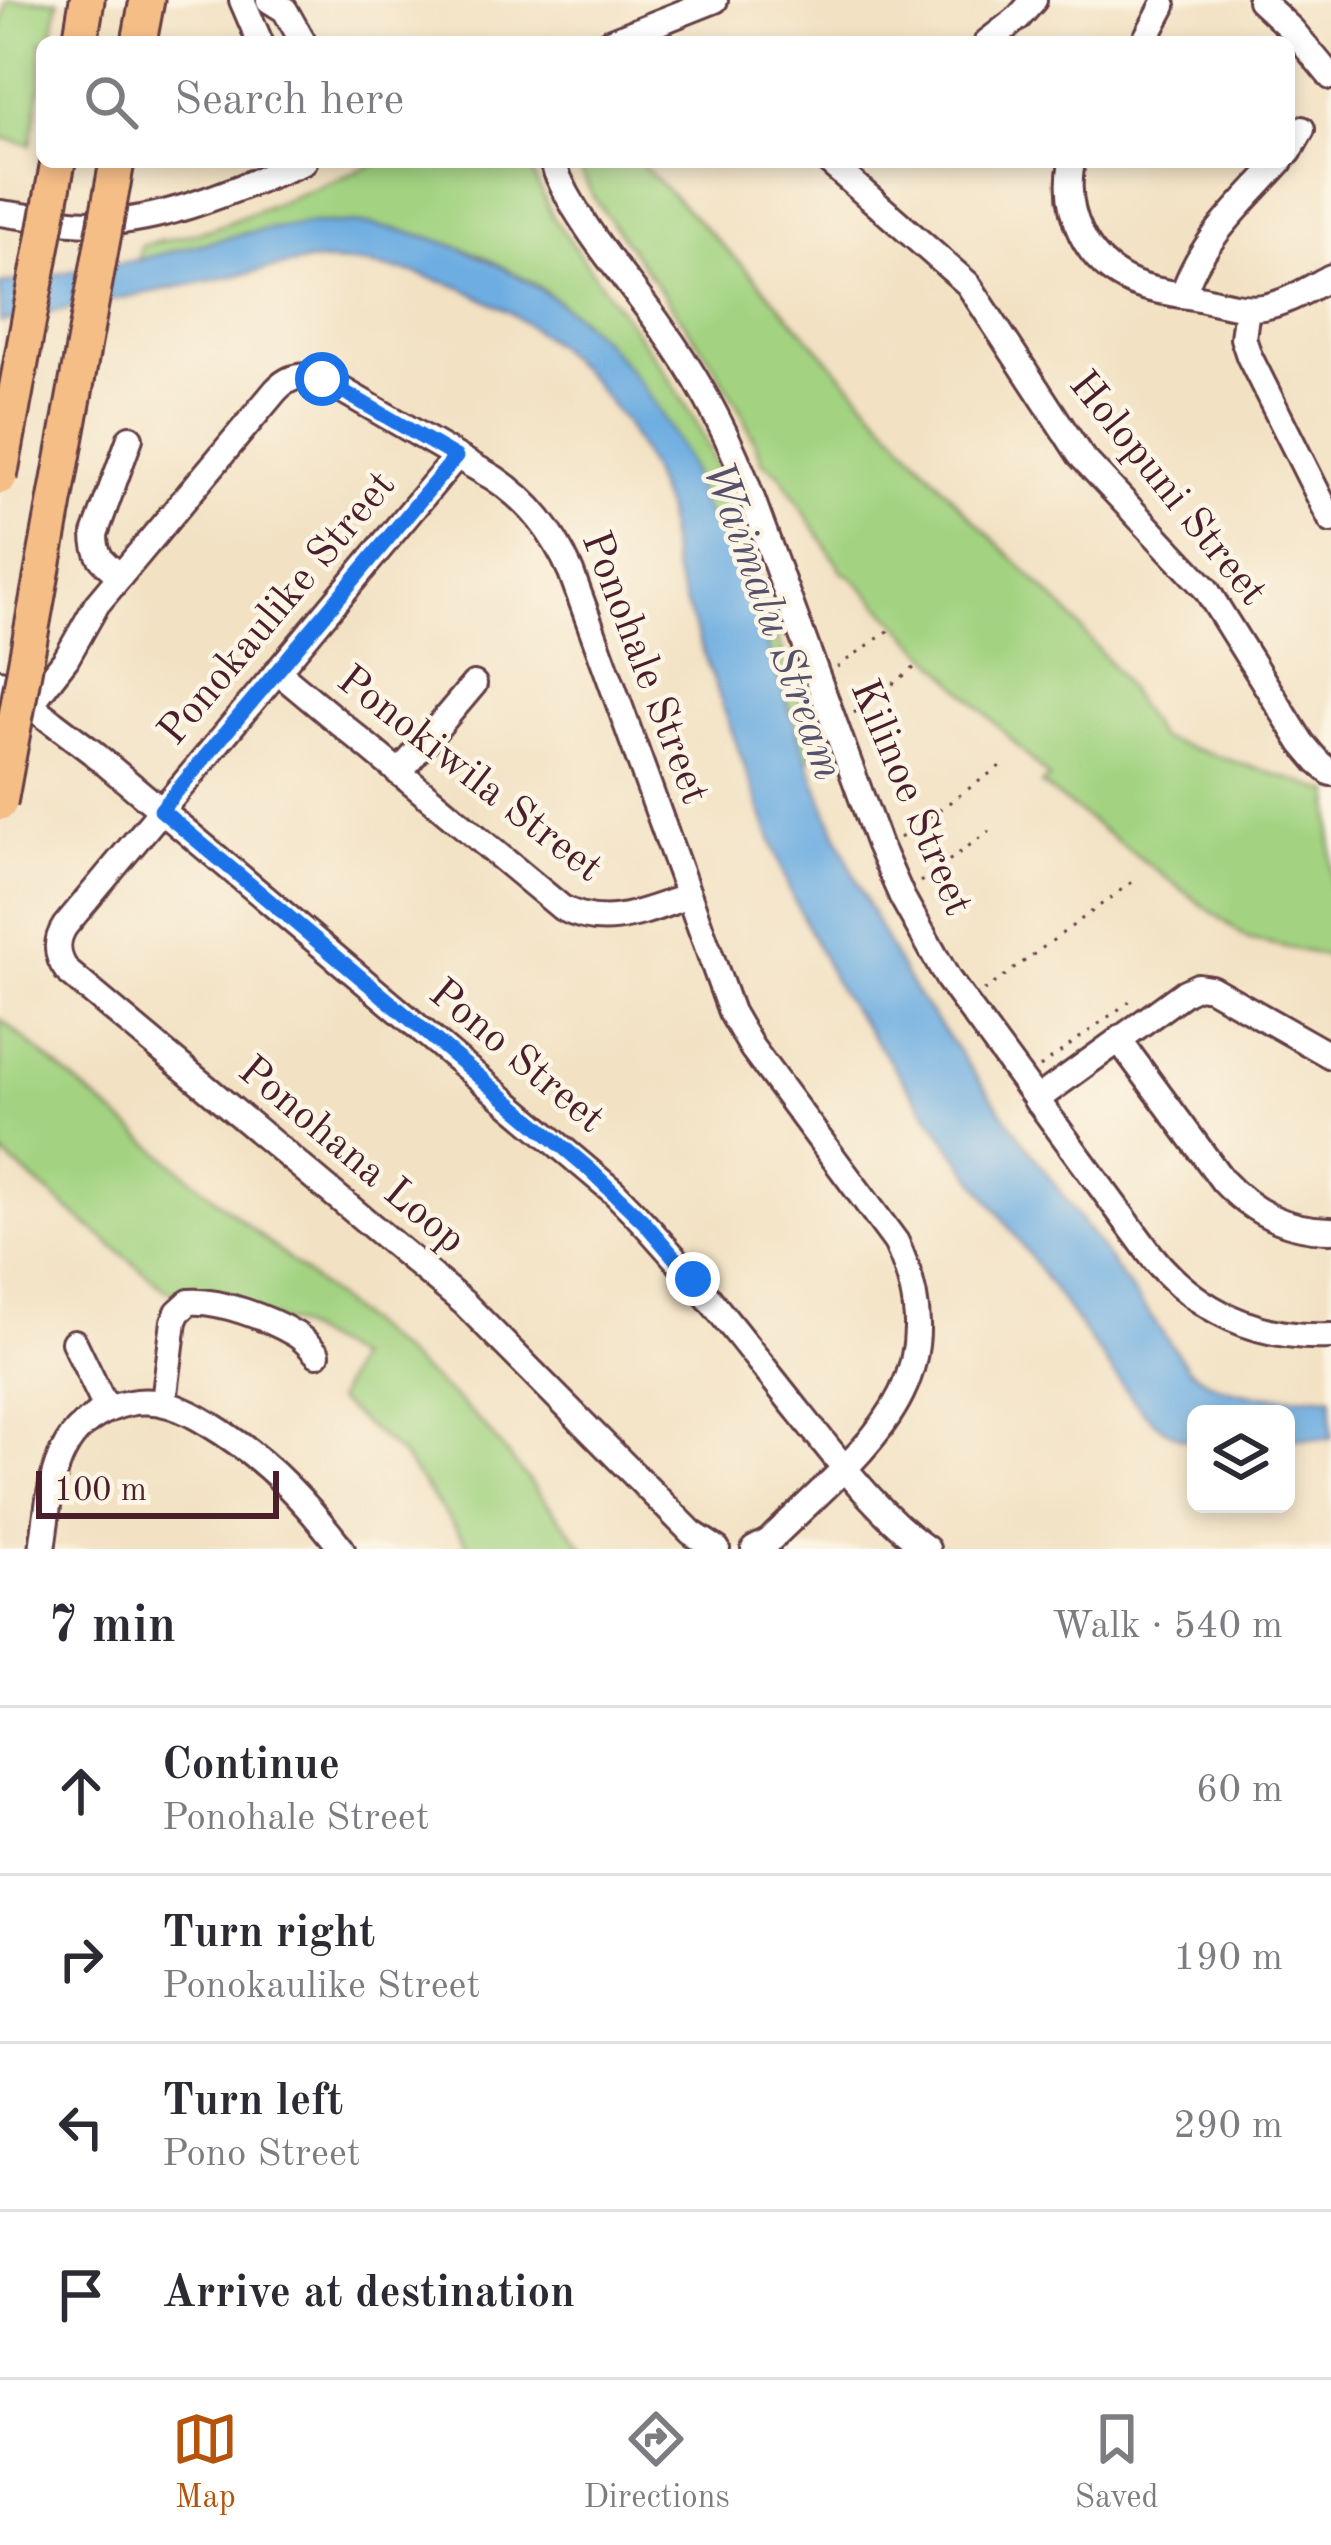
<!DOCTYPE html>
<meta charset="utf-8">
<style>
body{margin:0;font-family:"Old Standard TT",serif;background:#f7f7f7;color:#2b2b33}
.controls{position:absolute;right:36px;bottom:36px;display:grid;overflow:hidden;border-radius:18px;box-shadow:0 6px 18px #0003}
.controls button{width:108px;height:108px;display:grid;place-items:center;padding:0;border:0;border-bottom:3px solid #e1e1e2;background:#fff;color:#2b2b33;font:60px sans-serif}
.scale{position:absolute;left:36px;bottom:30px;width:243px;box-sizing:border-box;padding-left:12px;border:6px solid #4a1f2b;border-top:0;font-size:33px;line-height:42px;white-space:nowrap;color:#4a1f2b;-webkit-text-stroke:9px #fcf5e5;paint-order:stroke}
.stop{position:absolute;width:36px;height:36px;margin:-27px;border:9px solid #1a73e8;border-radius:50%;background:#fff}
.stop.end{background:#1a73e8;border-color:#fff;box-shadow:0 3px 12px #0008}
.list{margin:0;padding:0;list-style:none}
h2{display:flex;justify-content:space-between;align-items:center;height:156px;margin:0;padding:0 48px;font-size:51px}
h2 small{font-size:39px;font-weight:400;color:#7c7c81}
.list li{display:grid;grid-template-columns:78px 1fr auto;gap:36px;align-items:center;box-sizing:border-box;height:168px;padding:0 48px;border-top:3px solid #e1e1e2}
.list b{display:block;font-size:45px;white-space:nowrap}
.list p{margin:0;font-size:39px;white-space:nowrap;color:#7c7c81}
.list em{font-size:39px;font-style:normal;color:#7c7c81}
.icon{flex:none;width:66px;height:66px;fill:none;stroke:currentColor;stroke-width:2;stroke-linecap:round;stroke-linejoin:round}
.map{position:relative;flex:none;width:1331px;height:1549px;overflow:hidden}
.search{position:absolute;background:#fff;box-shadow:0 6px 18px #0003;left:36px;right:36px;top:36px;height:132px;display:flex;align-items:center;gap:30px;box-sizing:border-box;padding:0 42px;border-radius:18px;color:#7c7c81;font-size:45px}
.sheet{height:828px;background:#fff}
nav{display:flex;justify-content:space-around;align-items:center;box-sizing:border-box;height:168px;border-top:3px solid #e1e1e2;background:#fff;font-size:33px;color:#7c7c81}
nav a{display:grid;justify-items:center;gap:6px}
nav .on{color:#b45309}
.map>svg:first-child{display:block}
</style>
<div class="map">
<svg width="1331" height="1549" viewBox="0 0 1331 1549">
<rect width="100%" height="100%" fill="#fcf5e5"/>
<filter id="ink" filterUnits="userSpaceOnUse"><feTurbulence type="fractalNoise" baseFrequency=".00833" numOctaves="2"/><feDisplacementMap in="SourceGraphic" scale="24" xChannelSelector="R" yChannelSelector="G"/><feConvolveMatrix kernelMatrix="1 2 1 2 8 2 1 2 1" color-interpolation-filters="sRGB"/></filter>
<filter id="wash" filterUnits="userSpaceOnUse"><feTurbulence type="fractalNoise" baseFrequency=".004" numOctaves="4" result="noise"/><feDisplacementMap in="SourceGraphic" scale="48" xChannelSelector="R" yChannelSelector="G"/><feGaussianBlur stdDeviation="2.7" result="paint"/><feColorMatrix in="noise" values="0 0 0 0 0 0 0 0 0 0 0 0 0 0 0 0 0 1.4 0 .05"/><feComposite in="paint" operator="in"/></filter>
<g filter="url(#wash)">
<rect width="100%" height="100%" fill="#f2e1c2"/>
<g fill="#a3d381" stroke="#767956" stroke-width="3">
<path d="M7 0H58L51 42H42V77L31 145 0 137V34Z"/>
<path d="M380 162H527L554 219 666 373 697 424 711 454 767 606 817 755 807 759 734 547 703 508 689 464 582 320 535 284 483 256 429 237 369 224 138 260 141 246 212 229Z"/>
<path d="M576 162H639L755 278 962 508 1069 614 1116 671 1159 738 1331 792V957L1248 939 1041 784 1049 778 850 575 843 573 780 474 763 462 742 413 711 360 594 198Z"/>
<path d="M0 1019 457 1400 484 1426 585 1549H471L401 1454 336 1400 355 1358 295 1325 199 1296 167 1291 2 1154 0 1182Z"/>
</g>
<path fill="#6dade1" stroke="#5c6686" stroke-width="3" d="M309 223C330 224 353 222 373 225 492 244 594 309 659 410 670 428 682 448 690 467 695 481 698 498 705 510 713 523 724 535 734 547 786 699 832 854 915 992L1188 1368C1229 1403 1281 1396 1331 1396V1439H1286V1414H1196V1442C1167 1436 1152 1422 1133 1400L840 992 791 894 673 569 666 511 650 469 625 422 592 381 554 344 511 313 462 288 415 273 358 263 309 261 0 322V284L138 260 250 232Z"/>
</g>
<g filter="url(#ink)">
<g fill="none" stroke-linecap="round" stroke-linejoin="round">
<defs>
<g id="minor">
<path d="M242 0 260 42"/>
<path d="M269 0 285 10 303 42"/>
<path d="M1260 0 1292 30 1331 77"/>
<path d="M609 42 715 0"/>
<path d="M987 42 1018 18 1034 0"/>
<path d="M1144 42 1163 6"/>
<path d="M1289 152 1302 129"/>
<path d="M552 162C575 222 621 272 659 324 694 372 722 422 744 477L879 845 902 897 948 979 1151 1255C1196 1311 1259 1340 1331 1336"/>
<path d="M829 162 968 284 1080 455 1206 589 1302 743 1318 762 1331 773"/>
<path d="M1072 162C1062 212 1086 264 1135 284 1155 292 1178 294 1199 298 1219 302 1242 310 1263 307 1287 303 1310 288 1331 277"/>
<path d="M0 213C33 217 67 224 101 223 173 219 238 188 304 162"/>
<path d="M1183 295C1198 243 1245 201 1280 162"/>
<path d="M1247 308 1243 338 1249 356 1331 520"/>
<path d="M456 457 65 926C55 941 56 956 67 971L464 1303 692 1533 717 1549"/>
<path d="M120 576C103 562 95 557 95 534L130 438"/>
<path d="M277 671 562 908C606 931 645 911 689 896"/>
<path d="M0 682 92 752 614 1192C682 1260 740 1338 800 1413 838 1460 877 1513 927 1549"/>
<path d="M31 704 66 659 97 604 276 390C292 373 309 373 330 383L494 478C531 503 553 532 571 572L731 1012 752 1048 896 1242C962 1385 860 1451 769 1541L754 1549"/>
<path d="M399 773 474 684"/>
<path d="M1119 1040 1223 1181C1253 1213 1287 1230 1331 1230"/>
<path d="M1036 1100 1185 992 1198 986 1211 988 1331 1056"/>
<path d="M74 1342 107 1410"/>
<path d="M164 1402 174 1321 178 1312 189 1302C218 1299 270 1319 295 1334 304 1339 310 1347 317 1354"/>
<path d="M42 1549C47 1517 49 1478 64 1450 74 1430 92 1416 112 1408 156 1391 187 1410 223 1433 272 1465 307 1504 342 1549"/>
</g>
<g id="highway">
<path d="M80 42 87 0"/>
<path d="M139 42 147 0"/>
</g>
</defs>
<use href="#minor" stroke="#633c42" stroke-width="30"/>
<use href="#highway" stroke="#633c42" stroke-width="39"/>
<g stroke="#633c42" stroke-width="3" stroke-dasharray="3 9" stroke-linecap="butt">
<path d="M837 667 891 629"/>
<path d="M854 713 918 665"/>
<path d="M900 838 1007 761"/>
<path d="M920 882 989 831"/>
<path d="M984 991 1136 879"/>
<path d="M1040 1067 1134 998"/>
</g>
<use href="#minor" stroke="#fff" stroke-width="24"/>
<use href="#highway" stroke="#f6be87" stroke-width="33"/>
<defs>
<g id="highway-bridge">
<path d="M0 477 58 162"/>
<path d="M0 803 117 162"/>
</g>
</defs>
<use href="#highway-bridge" stroke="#633c42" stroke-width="39" stroke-linecap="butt"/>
<use href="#highway-bridge" stroke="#f6be87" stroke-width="33"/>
</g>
</g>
<g fill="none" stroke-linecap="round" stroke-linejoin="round" filter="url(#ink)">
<path stroke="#1a73e8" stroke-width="15" d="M322 379 456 457 161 810 588 1168 644 1222 693 1279"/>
</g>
<g text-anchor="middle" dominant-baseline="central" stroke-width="9" stroke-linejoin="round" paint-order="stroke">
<g font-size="42" fill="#4a1f2b" stroke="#fcf5e5">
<text transform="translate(1167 489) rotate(51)">Holopuni Street</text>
<text transform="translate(278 609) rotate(-50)">Ponokaulike Street</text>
<text transform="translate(644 668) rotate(69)">Ponohale Street</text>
<text transform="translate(469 775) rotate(38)">Ponokiwila Street</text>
<text transform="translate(910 798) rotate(67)">Kilinoe Street</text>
<text transform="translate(516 1057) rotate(40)">Pono Street</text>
<text transform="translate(351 1156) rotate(40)">Ponohana Loop</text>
</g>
<g font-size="45" font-style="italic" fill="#56516b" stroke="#fcf5e5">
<text transform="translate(771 621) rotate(70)">Waimalu Stream</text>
</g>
</g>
</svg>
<div class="controls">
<button><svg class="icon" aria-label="layers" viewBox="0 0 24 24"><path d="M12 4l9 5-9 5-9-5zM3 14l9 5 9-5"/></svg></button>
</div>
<div class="scale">100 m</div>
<div class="stop" style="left:322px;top:379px"></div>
<div class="stop end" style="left:693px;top:1279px"></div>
<div class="search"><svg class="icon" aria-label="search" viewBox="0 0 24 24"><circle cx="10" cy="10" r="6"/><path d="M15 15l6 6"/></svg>Search here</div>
</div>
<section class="sheet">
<h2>7 min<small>Walk · 540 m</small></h2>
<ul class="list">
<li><svg class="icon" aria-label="ahead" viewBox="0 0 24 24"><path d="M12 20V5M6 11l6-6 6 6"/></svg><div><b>Continue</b><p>Ponohale Street</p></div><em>60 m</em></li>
<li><svg class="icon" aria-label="right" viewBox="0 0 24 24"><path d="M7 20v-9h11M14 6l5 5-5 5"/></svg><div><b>Turn right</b><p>Ponokaulike Street</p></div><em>190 m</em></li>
<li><svg class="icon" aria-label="left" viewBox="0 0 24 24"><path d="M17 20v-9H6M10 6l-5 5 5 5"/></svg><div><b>Turn left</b><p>Pono Street</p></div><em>290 m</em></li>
<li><svg class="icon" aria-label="arrive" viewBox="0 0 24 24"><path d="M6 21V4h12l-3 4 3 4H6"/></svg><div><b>Arrive at destination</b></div></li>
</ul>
</section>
<nav>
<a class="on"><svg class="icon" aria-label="map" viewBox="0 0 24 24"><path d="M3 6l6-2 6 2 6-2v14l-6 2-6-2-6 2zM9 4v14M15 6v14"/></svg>Map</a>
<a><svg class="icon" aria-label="directions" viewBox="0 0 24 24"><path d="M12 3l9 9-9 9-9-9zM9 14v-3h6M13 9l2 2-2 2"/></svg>Directions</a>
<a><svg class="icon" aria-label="saved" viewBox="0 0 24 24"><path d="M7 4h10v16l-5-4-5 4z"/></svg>Saved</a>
</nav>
